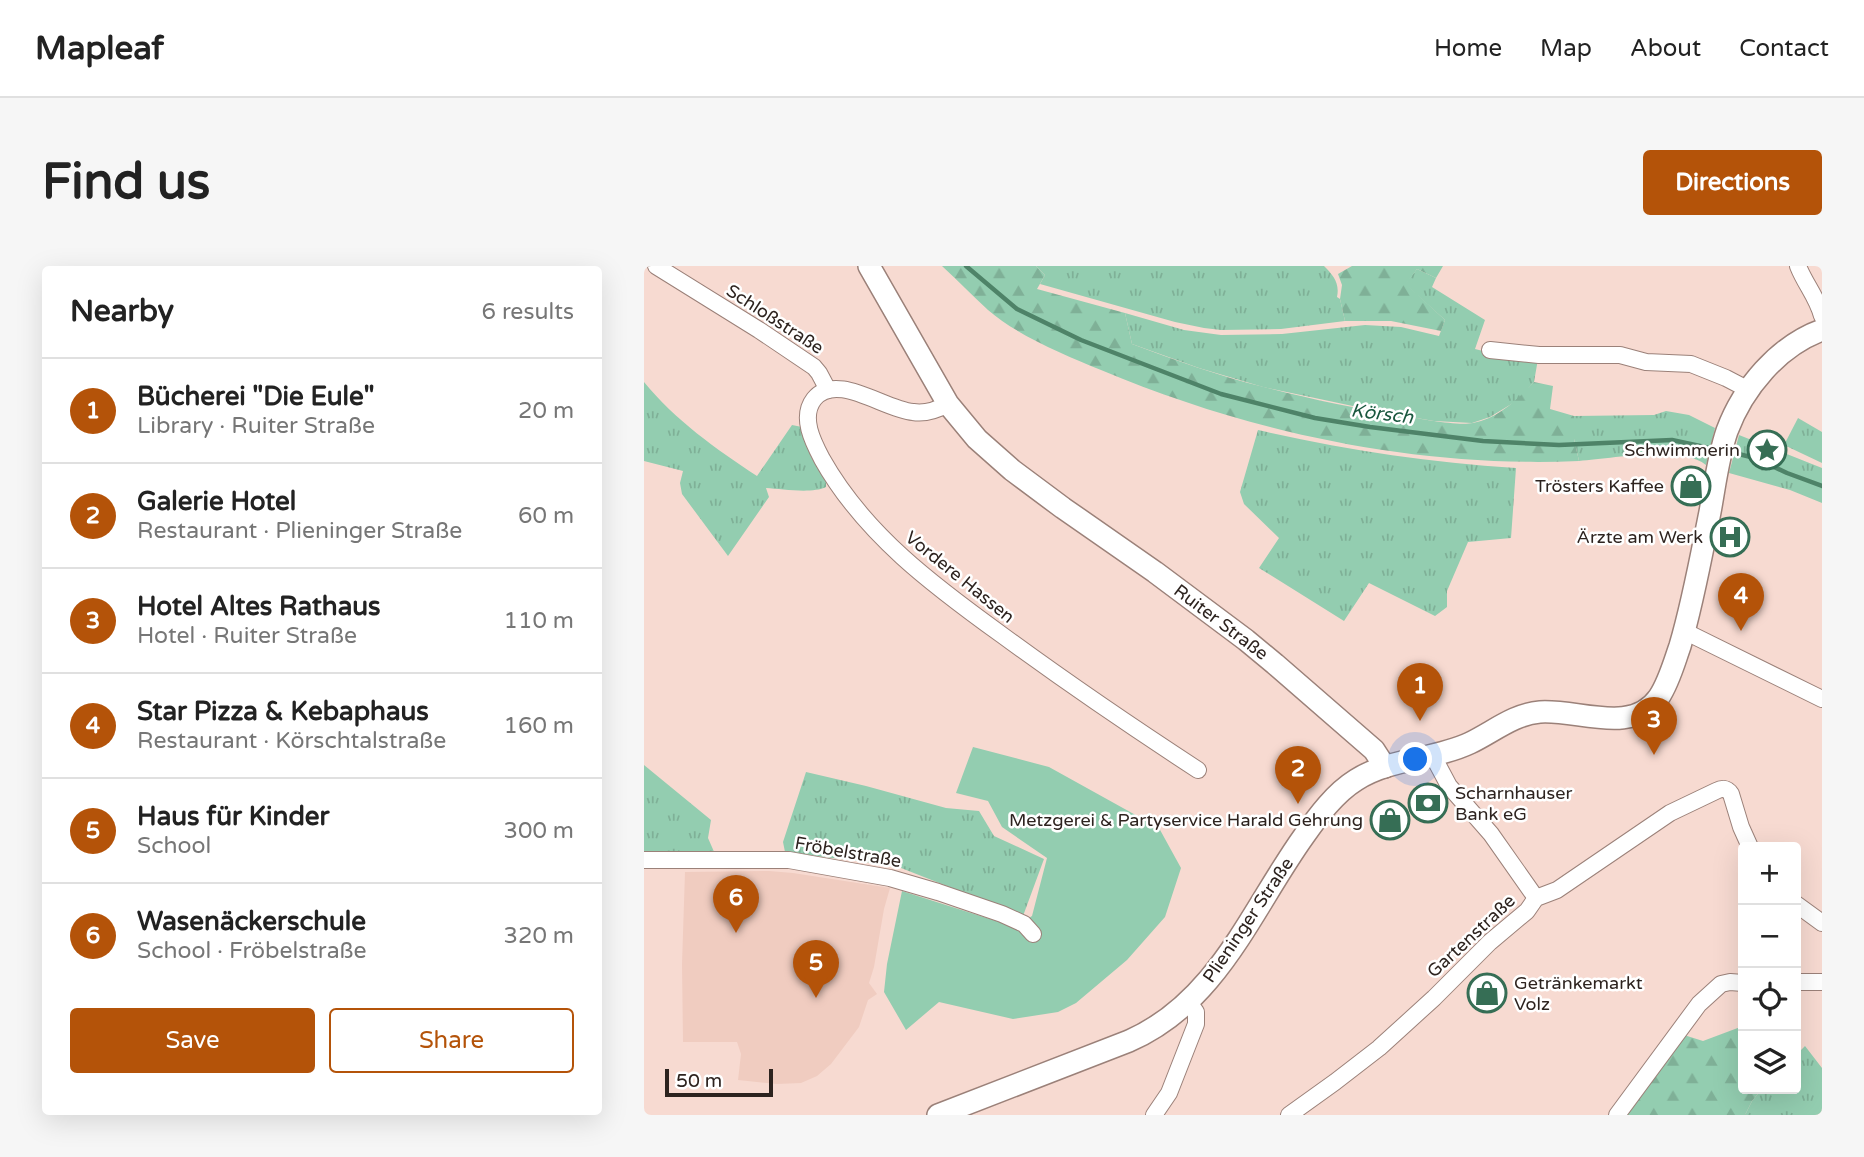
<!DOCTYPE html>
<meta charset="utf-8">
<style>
body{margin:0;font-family:"Varela Round",sans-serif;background:#f6f6f6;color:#222}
.controls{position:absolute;right:21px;bottom:21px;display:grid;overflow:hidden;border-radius:7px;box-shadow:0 7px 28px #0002}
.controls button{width:63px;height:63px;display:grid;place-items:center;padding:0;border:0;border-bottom:2px solid #e0e0e0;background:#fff;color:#222;font:35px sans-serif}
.scale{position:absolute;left:21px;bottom:18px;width:108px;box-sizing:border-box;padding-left:7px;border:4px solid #2d231f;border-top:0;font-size:19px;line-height:24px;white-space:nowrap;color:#2d231f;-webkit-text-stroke:5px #fff;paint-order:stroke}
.you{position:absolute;left:772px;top:494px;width:24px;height:24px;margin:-18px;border:5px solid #fff;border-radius:50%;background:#1a73e8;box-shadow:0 0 0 10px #1a73e833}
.badge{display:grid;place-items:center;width:46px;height:46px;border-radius:50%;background:#b45309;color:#fff;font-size:23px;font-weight:700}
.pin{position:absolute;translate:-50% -58px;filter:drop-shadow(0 2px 4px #0008)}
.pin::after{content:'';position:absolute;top:37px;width:24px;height:21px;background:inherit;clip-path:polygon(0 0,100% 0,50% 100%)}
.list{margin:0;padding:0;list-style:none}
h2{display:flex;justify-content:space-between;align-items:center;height:91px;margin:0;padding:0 28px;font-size:30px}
h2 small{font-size:23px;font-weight:400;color:#767676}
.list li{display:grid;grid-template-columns:46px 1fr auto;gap:21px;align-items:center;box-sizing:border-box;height:105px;padding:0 28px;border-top:2px solid #e0e0e0}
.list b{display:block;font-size:26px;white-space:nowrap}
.list p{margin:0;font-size:23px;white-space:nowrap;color:#767676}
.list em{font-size:23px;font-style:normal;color:#767676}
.actions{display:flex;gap:14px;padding:21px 28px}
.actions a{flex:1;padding:16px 0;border:2px solid #b45309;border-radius:7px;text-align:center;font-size:24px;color:#b45309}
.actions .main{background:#b45309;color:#fff}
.icon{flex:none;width:38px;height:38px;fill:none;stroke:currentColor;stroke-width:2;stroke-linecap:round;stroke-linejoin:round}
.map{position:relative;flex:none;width:1178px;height:849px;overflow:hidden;border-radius:7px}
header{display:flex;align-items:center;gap:42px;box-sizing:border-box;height:98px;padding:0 35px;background:#fff;border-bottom:2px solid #e0e0e0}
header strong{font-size:33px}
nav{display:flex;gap:38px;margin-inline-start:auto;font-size:24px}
.intro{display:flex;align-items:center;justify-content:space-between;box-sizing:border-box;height:168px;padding:0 42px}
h1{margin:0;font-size:49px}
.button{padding:18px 32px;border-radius:7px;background:#b45309;color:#fff;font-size:24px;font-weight:700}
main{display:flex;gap:42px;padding:0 42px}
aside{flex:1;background:#fff;border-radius:7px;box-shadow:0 7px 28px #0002}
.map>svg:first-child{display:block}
</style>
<header>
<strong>Mapleaf</strong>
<nav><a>Home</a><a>Map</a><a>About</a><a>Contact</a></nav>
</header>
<div class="intro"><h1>Find us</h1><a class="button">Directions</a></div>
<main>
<aside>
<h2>Nearby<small>6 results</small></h2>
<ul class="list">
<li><span class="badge">1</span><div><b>Bücherei &quot;Die Eule&quot;</b><p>Library · Ruiter Straße</p></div><em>20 m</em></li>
<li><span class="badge">2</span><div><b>Galerie Hotel</b><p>Restaurant · Plieninger Straße</p></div><em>60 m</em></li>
<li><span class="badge">3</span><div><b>Hotel Altes Rathaus</b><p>Hotel · Ruiter Straße</p></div><em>110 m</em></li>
<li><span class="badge">4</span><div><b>Star Pizza &amp; Kebaphaus</b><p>Restaurant · Körschtalstraße</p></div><em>160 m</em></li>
<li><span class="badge">5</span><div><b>Haus für Kinder</b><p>School</p></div><em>300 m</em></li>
<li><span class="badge">6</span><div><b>Wasenäckerschule</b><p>School · Fröbelstraße</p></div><em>320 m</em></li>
</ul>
<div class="actions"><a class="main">Save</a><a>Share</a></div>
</aside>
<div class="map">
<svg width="1178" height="849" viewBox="0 0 1178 849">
<defs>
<pattern id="grass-tufts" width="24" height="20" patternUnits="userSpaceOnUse" patternTransform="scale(1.75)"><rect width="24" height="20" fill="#93cdb0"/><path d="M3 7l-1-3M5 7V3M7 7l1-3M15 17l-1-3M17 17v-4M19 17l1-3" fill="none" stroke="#7fb097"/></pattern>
<pattern id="forest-firs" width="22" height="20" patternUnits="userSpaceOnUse" patternTransform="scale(1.75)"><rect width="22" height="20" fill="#93cdb0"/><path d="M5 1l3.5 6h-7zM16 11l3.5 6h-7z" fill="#7fb097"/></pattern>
</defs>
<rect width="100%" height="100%" fill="#f7dad1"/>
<path fill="#f0ccc0" d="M125 605 149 607 246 622 240 643 230 701 225 717 233 728 224 734 215 761 187 798 173 810 157 817 133 818 94 814 97 788 93 776H39L38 698 41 606Z"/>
<g fill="url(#grass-tufts)">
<path d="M392 0H680C689 9 696 17 693 31L696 33 701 55 637 63 577 64 560 62 531 56 396 18 401 9Z"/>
<path d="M773 3 792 12 788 21 841 54 831 83 855 89 894 93 890 116 874 134 846 151 828 157 790 155 737 146 619 121 555 102 488 78 481 47 540 64 577 69 638 68 721 59 757 61 795 70 801 54 761 18Z"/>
<path d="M0 116C31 154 72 183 113 210L148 159 158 161 167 191 182 216V221C168 228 138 223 122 222L125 231 84 290 38 228 36 217 39 205 0 195Z"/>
<path d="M1022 145 1045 149 1071 162 1062 199C1036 179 968 193 935 195L930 173V150L1010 149Z"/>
<path d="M1154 152 1178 166V197L1140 179Z"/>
<path d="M614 164C701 184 783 196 872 202L867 272 824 276 803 325V341L791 350 725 317 700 355 615 302 635 272 600 238 596 226Z"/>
<path d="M1095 169 1178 202V237L1146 224 1085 207Z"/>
<path d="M0 499 67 554 64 572 71 588 0 587Z"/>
<path d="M162 506 222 520 302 542 335 545 350 570 400 593 379 650 252 600 141 586 139 576Z"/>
<path d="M1161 780 1178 802V849H1101L1108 835 1118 823H1152V789Z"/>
</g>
<g fill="url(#forest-firs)">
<path d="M298 0H392L401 9 393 23 481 47 488 78C531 94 575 110 620 121 666 133 713 143 761 150 778 153 813 160 829 157 855 152 873 134 890 116L909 120 906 143 930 150V173L935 195C772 202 607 167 457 104 421 89 374 70 344 44 329 30 313 14 298 0Z"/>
<path d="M708 0H799L792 12 773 3 762 18 801 54 797 65 747 55H701L696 33 698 19 694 8Z"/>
<path d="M1099 760V823H1118L1108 835 1101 849H983L1040 769 1059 775Z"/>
</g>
<path fill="#93cdb0" d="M329 481 405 501 515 562 537 602 521 651 483 694 432 737 414 746 369 753 295 736 262 764 240 726 243 698 258 625 371 661 388 650 403 592 358 561 344 535 312 527Z"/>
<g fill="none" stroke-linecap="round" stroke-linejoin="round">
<g stroke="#4e8368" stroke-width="4.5">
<path d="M322 0 373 43 437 74 577 128 671 152 726 161 839 175 915 179 1028 174 1070 183"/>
<path d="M1082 185 1111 192 1143 207 1178 220"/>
</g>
<defs>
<g id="street">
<path d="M12 0 115 64 170 101 175 107 184 124"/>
<path d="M1154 0C1161 18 1173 31 1178 50"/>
<path d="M846 84 895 89H976L1002 96 1047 98 1082 112 1105 124"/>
<path d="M304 138C293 144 281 148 269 146 241 144 192 105 170 133 156 151 169 176 178 193 220 268 290 320 358 369 422 416 488 461 554 504"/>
<path d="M1040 365 1178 433"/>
<path d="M789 490 805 520 847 568 892 632"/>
<path d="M0 594H145L246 612 294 626 358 648 380 658 389 668"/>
<path d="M1152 638 1178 657"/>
<path d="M1152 716H1178"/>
<path d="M510 849 525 827 552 758V746L545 736"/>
<path d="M645 849 691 816 735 782 790 732 846 676 883 645 892 632 913 624 1026 547 1072 525C1078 522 1083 522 1087 528L1097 561 1106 581"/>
<path d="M973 849 1055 738 1077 718 1086 716 1099 717"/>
</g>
<g id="secondary">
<path d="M225 0 304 138 333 173 368 204 419 242 511 306 602 374 631 398 730 484 741 501"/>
<path d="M294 849 485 775C574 736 607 644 660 570 674 550 691 527 712 514 746 492 790 494 826 477 849 466 870 448 896 446 934 443 988 470 1015 431 1025 416 1030 397 1036 380 1049 336 1057 291 1066 246 1071 219 1074 191 1083 165 1099 122 1134 80 1178 64"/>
</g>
</defs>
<use href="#street" stroke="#9b8179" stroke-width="18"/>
<use href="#secondary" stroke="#9b8179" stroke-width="24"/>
<use href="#street" stroke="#fff" stroke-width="16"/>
<use href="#secondary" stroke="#fff" stroke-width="21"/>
</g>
<defs>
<symbol id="sight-ring" viewBox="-11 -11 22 22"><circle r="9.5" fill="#fff" stroke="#366e55" stroke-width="1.5"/><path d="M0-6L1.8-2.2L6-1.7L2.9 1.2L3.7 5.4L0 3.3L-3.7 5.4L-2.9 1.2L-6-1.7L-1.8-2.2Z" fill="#366e55"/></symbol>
<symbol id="shop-ring" viewBox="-11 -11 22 22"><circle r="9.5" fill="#fff" stroke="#366e55" stroke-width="1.5"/><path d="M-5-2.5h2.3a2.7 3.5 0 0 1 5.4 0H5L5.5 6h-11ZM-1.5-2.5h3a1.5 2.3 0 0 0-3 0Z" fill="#366e55"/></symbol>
<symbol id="hospital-ring" viewBox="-11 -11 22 22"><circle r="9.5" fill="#fff" stroke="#366e55" stroke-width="1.5"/><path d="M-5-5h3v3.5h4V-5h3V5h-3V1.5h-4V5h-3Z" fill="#366e55"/></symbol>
<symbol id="bank-ring" viewBox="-11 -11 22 22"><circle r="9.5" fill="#fff" stroke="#366e55" stroke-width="1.5"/><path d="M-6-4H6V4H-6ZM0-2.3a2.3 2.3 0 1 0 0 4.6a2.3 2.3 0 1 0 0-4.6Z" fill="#366e55"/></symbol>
</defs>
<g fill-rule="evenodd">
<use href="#sight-ring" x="1101" y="162" width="44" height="44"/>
<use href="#shop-ring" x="1025" y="198" width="44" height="44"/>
<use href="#hospital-ring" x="1064" y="249" width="44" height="44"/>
<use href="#bank-ring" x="762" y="515" width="44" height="44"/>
<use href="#shop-ring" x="724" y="532" width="44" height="44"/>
<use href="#shop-ring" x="821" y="705" width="44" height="44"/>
</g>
<g text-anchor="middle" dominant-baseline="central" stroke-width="5" stroke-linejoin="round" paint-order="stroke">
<g font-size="18" fill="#2d231f" stroke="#fff">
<text transform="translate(131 53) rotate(33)">Schloßstraße</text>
<text transform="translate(316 311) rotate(39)">Vordere Hassen</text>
<text transform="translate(577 356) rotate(37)">Ruiter Straße</text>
<text transform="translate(204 586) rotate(10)">Fröbelstraße</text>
<text transform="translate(604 654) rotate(-56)">Plieninger Straße</text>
<text transform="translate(827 670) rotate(-43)">Gartenstraße</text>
</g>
<g font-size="18" fill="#2d231f" stroke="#fff" text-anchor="end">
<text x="1096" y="184">Schwimmerin</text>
<text x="1020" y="220">Trösters Kaffee</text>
<text x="1059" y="271">Ärzte am Werk</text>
<text x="811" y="527" text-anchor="start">Scharnhauser<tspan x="811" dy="21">Bank eG</tspan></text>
<text x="719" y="554">Metzgerei &amp; Partyservice Harald Gehrung</text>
<text x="870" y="717" text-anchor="start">Getränkemarkt<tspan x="870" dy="21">Volz</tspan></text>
</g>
<g font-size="19" font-style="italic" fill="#19573e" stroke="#fff">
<text transform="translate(738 148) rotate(7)">Körsch</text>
</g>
</g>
</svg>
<div class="controls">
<button>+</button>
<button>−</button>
<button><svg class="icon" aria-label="locate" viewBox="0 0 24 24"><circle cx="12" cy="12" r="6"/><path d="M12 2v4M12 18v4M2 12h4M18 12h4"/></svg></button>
<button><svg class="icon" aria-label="layers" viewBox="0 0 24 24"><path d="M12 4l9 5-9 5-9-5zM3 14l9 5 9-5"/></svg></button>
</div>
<div class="scale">50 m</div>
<div class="you"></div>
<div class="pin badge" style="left:776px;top:455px">1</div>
<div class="pin badge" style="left:654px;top:538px">2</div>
<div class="pin badge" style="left:1010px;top:489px">3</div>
<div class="pin badge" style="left:1097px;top:365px">4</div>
<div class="pin badge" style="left:172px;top:732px">5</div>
<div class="pin badge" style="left:92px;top:667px">6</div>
</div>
</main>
